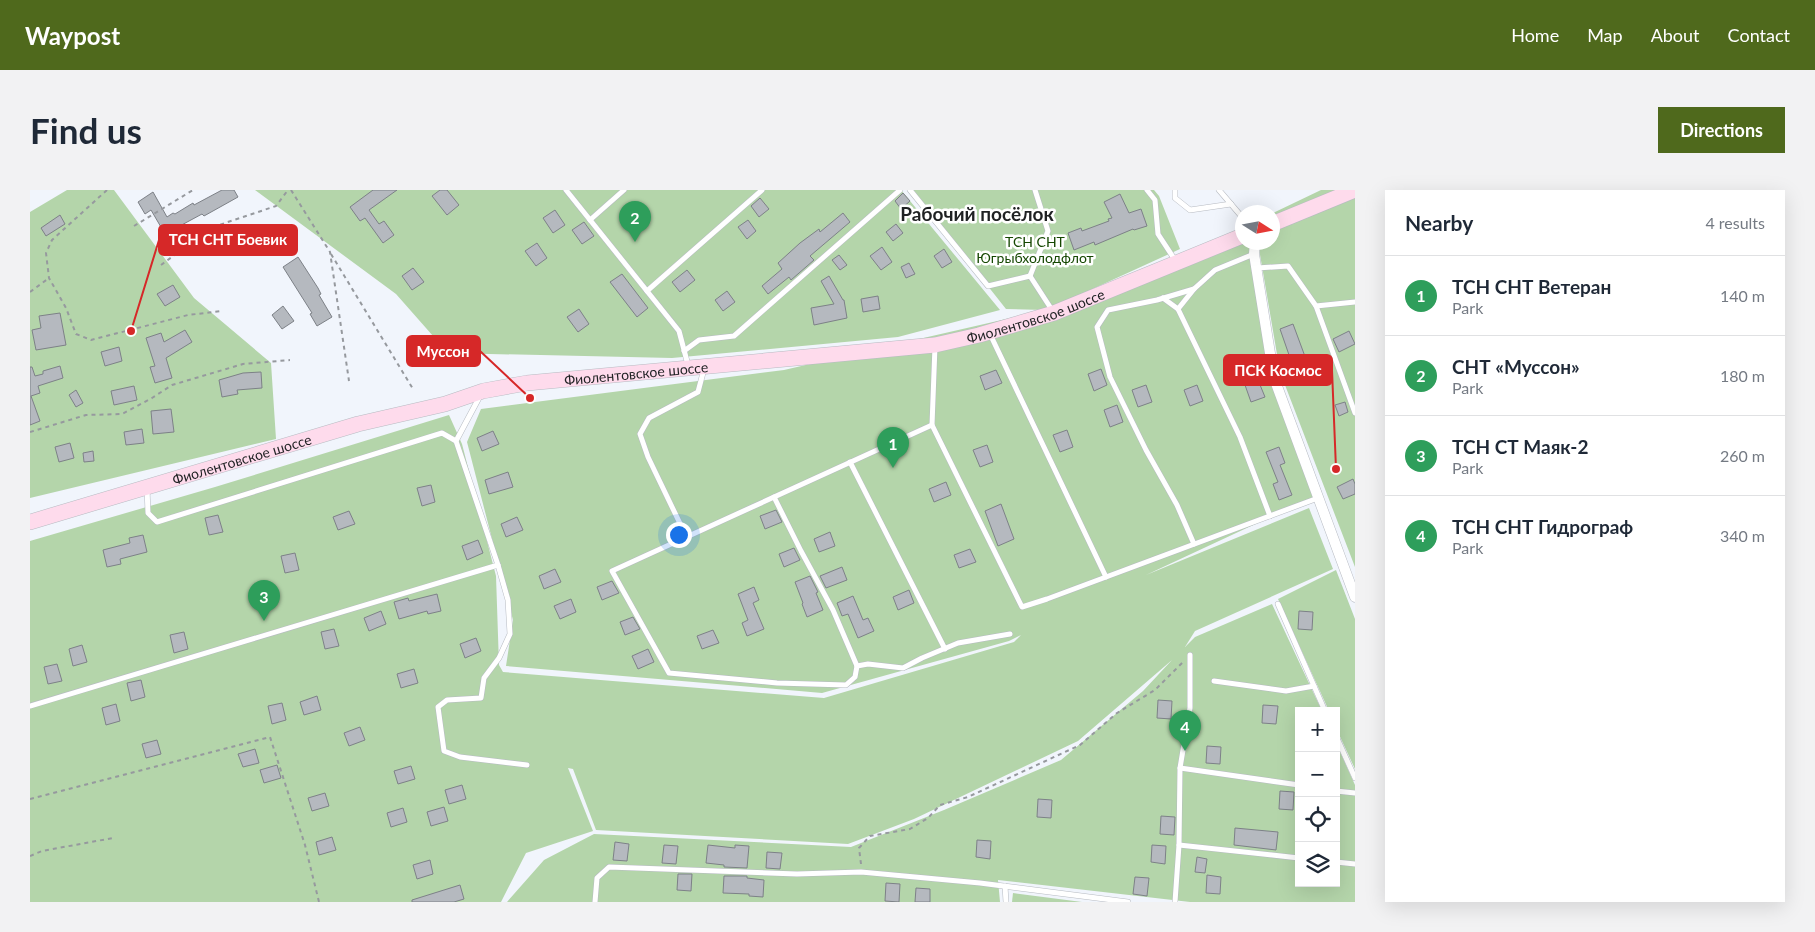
<!DOCTYPE html>
<meta charset="utf-8">
<style>
body{margin:0;font-family:Lato,sans-serif;background:#f2f2f3;color:#1f2937}
.controls{position:absolute;right:15px;bottom:15px;display:grid;overflow:hidden;border-radius:0px;box-shadow:0 5px 20px #0002}
.controls button{width:45px;height:45px;display:grid;place-items:center;padding:0;border:0;border-bottom:1px solid #e0e1e3;background:#fff;color:#1f2937;font:25px sans-serif}
.compass{position:absolute;left:1205px;top:15px;width:45px;height:45px;border-radius:50%;background:#fff;box-shadow:0 5px 20px #0002;rotate:101deg}
.you{position:absolute;left:648px;top:344px;width:18px;height:18px;margin:-12px;border:4px solid #fff;border-radius:50%;background:#1a73e8;box-shadow:0 0 0 8px #1a73e833}
.badge{display:grid;place-items:center;width:32px;height:32px;border-radius:50%;background:#4f691c;color:#fff;font-size:16px;font-weight:700}
.pin{position:absolute;translate:-50% -41px;filter:drop-shadow(0 1px 2px #0008)}
.pin::after{content:'';position:absolute;top:26px;width:18px;height:15px;background:inherit;clip-path:polygon(0 0,100% 0,50% 100%)}
.list{margin:0;padding:0;list-style:none}
h2{display:flex;justify-content:space-between;align-items:center;height:65px;margin:0;padding:0 20px;font-size:21px}
h2 small{font-size:16px;font-weight:400;color:#747a83}
.list li{display:grid;grid-template-columns:32px 1fr auto;gap:15px;align-items:center;box-sizing:border-box;height:80px;padding:0 20px;border-top:1px solid #e0e1e3}
.list b{display:block;font-size:19px;white-space:nowrap}
.list p{margin:0;font-size:16px;white-space:nowrap;color:#747a83}
.list em{font-size:16px;font-style:normal;color:#747a83}
.icon{flex:none;width:28px;height:28px;fill:none;stroke:currentColor;stroke-width:2;stroke-linecap:round;stroke-linejoin:round}
.map{position:relative;flex:none;width:1325px;height:712px;overflow:hidden;border-radius:0px}
header{display:flex;align-items:center;gap:30px;box-sizing:border-box;height:70px;padding:0 25px;background:#4f691c;color:#fff}
header strong{font-size:24px}
nav{display:flex;gap:28px;margin-inline-start:auto;font-size:18px}
.intro{display:flex;align-items:center;justify-content:space-between;box-sizing:border-box;height:120px;padding:0 30px}
h1{margin:0;font-size:35px}
.button{padding:12px 22px;border-radius:0px;background:#4f691c;color:#fff;font-size:18px;font-weight:700}
main{display:flex;gap:30px;padding:0 30px}
aside{flex:1;background:#fff;border-radius:0px;box-shadow:0 5px 20px #0002}
.map>svg:first-child{display:block}
</style>
<header>
<strong>Waypost</strong>
<nav><a>Home</a><a>Map</a><a>About</a><a>Contact</a></nav>
</header>
<div class="intro"><h1>Find us</h1><a class="button">Directions</a></div>
<main>
<div class="map">
<svg width="1325" height="712" viewBox="0 0 1325 712">
<rect width="100%" height="100%" fill="#f1f5fc"/>
<g fill="#b4d5aa">
<path d="M37 0H84L164 108 241 173 246 249 0 308V22Z"/>
<path d="M225 0H871L970 120 868 147 642 168 418 163 366 104Z"/>
<path d="M882 0H1124L1129 6 1150 59 1021 118 1212 52 1224 53 1247 188 1292 303 1116 385 1279 318 1303 379 1165 441 1155 457 1165 447 1242 414 1292 521H1269V693H1306V553L1325 595V712H1160L968 690 970 712H477L514 670 564 644 821 657 914 620 1031 570 1113 501 1142 470 1048 551 884 629 818 654 566 640 543 579 538 578 563 641 496 663 471 712H0V351L185 297 419 225 432 254 466 386 469 475 473 482 794 508 984 452 991 445 979 451 792 503 476 476 483 430 437 252 451 219 754 180 1015 120 976 119Z"/>
<path d="M1291 0H1325V377L1250 182 1228 53 1242 52 1243 23Z"/>
<path d="M1306 380 1325 429V579L1306 538V521H1299L1248 409Z"/>
<path d="M983 703 1052 712H982Z"/>
</g>
<g fill="#b5b9bf" stroke="#7d8187">
<path d="M192 0H204L208 7 174 26 172 24 135 44 121 20 115 24 108 12 123 2 137 27 143 23 145 24 163 13 164 15Z"/>
<path d="M343 0H367L339 20 349 34 354 31 364 45 353 53 335 28 330 31 320 17Z"/>
<path d="M410 0H417L429 15 417 25 402 6Z"/>
<path d="M873 3 880 11 871 19 865 11Z"/>
<path d="M1090 4 1099 23 1111 19 1117 36 1104 40 1103 39 1065 55 1064 52 1044 60 1038 43 1051 38 1052 41 1079 31 1078 29 1082 28 1074 12Z"/>
<path d="M730 8 739 19 729 27 721 16Z"/>
<path d="M525 20 535 35 523 43 513 28Z"/>
<path d="M813 23 820 32 780 66 784 70 761 90 759 87 738 104 732 96 752 79 748 73 770 53 789 39 790 42Z"/>
<path d="M30 25 35 34 16 46 11 38Z"/>
<path d="M718 30 726 41 717 49 708 37Z"/>
<path d="M554 32 564 46 552 54 542 40Z"/>
<path d="M866 34 873 43 863 51 856 42Z"/>
<path d="M507 53 517 68 506 76 495 61Z"/>
<path d="M852 57 862 72 851 80 840 66Z"/>
<path d="M914 59 922 72 912 78 904 66Z"/>
<path d="M809 65 817 75 810 80 802 70Z"/>
<path d="M268 67 288 98 291 104 289 105 302 127 287 136 280 124 282 123 253 77Z"/>
<path d="M879 73 885 84 876 88 871 77Z"/>
<path d="M383 78 394 92 382 100 372 86Z"/>
<path d="M657 80 665 90 650 102 642 92Z"/>
<path d="M592 84 618 118 607 127 580 92Z"/>
<path d="M799 86 813 110H814L817 128 784 135 781 118 804 114 791 91Z"/>
<path d="M143 95 150 107 135 116 127 104Z"/>
<path d="M697 101 705 112 693 121 685 110Z"/>
<path d="M848 106 850 119 833 122 831 109Z"/>
<path d="M253 116 264 131 252 139 242 125Z"/>
<path d="M549 119 559 134 548 142 537 127Z"/>
<path d="M30 123 36 155 6 160 2 140 11 138 9 126Z"/>
<path d="M1263 134 1280 180 1266 185 1250 139Z"/>
<path d="M155 140 162 152 136 168 142 188 125 193 120 177 125 176 116 148 131 143 134 152Z"/>
<path d="M1319 141 1325 154 1309 162 1303 149Z"/>
<path d="M89 157 92 171 75 176 71 162Z"/>
<path d="M30 176 33 188 8 196 10 203 1 206 10 231 0 235V177H2L5 186 13 184V181Z"/>
<path d="M1071 179 1077 195 1064 201 1058 184Z"/>
<path d="M966 180 972 193 955 200 950 186Z"/>
<path d="M231 182 232 198 207 200 208 204 192 207 189 190 213 183Z"/>
<path d="M1228 190 1235 207 1221 212 1215 195Z"/>
<path d="M1116 195 1122 212 1108 217 1102 200Z"/>
<path d="M1167 195 1173 211 1160 216 1154 200Z"/>
<path d="M104 196 107 210 84 215 81 201Z"/>
<path d="M46 200 53 213 46 217 39 205Z"/>
<path d="M1315 212 1318 222 1309 226 1305 215Z"/>
<path d="M1087 215 1093 232 1080 237 1074 220Z"/>
<path d="M141 219 144 242 123 244 121 221Z"/>
<path d="M112 239 114 253 96 255 94 242Z"/>
<path d="M1037 240 1043 257 1030 262 1023 245Z"/>
<path d="M463 241 469 254 452 261 447 248Z"/>
<path d="M40 253 44 268 29 272 25 257Z"/>
<path d="M957 255 963 272 950 277 943 260Z"/>
<path d="M1249 257 1255 273 1250 275 1262 305 1249 310 1243 294 1248 292 1236 262Z"/>
<path d="M63 261 64 271 54 272 53 263Z"/>
<path d="M478 282 483 297 459 304 455 290Z"/>
<path d="M1323 289 1325 294V304L1313 309 1307 297Z"/>
<path d="M916 292 921 305 904 312 899 299Z"/>
<path d="M401 295 405 312 392 316 387 298Z"/>
<path d="M971 314 984 349 968 356 955 321Z"/>
<path d="M746 320 752 332 735 339 730 326Z"/>
<path d="M319 321 325 334 308 340 303 327Z"/>
<path d="M188 325 193 342 179 345 175 328Z"/>
<path d="M487 327 493 340 476 347 471 334Z"/>
<path d="M800 342 805 356 789 362 784 349Z"/>
<path d="M113 345 117 362 90 369 91 374 77 377 73 360 100 353 99 348Z"/>
<path d="M448 350 453 363 437 370 432 356Z"/>
<path d="M764 358 770 370 754 377 749 364Z"/>
<path d="M940 359 946 372 929 378 924 365Z"/>
<path d="M265 363 269 380 255 383 251 366Z"/>
<path d="M812 377 817 390 796 398 790 386Z"/>
<path d="M525 379 531 392 514 399 509 386Z"/>
<path d="M780 386 788 402 786 403 793 420 777 427 772 414 773 413 765 392Z"/>
<path d="M582 391 589 403 572 410 567 397Z"/>
<path d="M724 397 729 410 723 413 734 439 717 446 712 433 718 430 708 404Z"/>
<path d="M879 400 884 413 868 420 863 407Z"/>
<path d="M407 404 411 421 398 424 397 421 369 429 364 412 378 408 379 411Z"/>
<path d="M823 406 833 430 838 428 844 441 828 448 818 424 812 426 807 413Z"/>
<path d="M541 409 546 422 530 429 524 416Z"/>
<path d="M351 421 356 434 339 441 334 428Z"/>
<path d="M1269 421 1283 422 1282 440 1268 439Z"/>
<path d="M603 427 610 439 595 445 590 432Z"/>
<path d="M304 439 309 456 295 459 291 442Z"/>
<path d="M683 440 689 453 672 459 667 446Z"/>
<path d="M154 442 158 459 144 463 140 445Z"/>
<path d="M446 448 451 461 435 468 430 454Z"/>
<path d="M52 455 57 472 43 476 39 459Z"/>
<path d="M618 459 624 472 608 479 602 466Z"/>
<path d="M27 474 32 491 18 494 14 477Z"/>
<path d="M384 479 388 493 371 498 367 484Z"/>
<path d="M111 490 115 507 101 511 97 493Z"/>
<path d="M287 506 291 520 274 525 270 512Z"/>
<path d="M1128 510 1142 511 1141 529 1127 528Z"/>
<path d="M252 513 256 530 242 534 238 516Z"/>
<path d="M86 514 90 531 76 535 72 518Z"/>
<path d="M1233 515 1248 516 1246 534 1232 533Z"/>
<path d="M330 537 335 550 319 556 314 543Z"/>
<path d="M127 550 131 564 116 568 112 554Z"/>
<path d="M1177 556 1191 557 1190 574 1176 573Z"/>
<path d="M225 559 229 573 213 577 208 564Z"/>
<path d="M247 575 251 588 234 593 230 580Z"/>
<path d="M381 576 385 589 368 594 364 581Z"/>
<path d="M432 595 436 609 419 614 415 600Z"/>
<path d="M1250 601 1264 602 1263 620 1249 619Z"/>
<path d="M295 603 299 616 282 621 278 608Z"/>
<path d="M1008 609 1022 610 1021 628 1007 627Z"/>
<path d="M414 617 418 631 401 636 397 622Z"/>
<path d="M373 618 377 632 361 637 357 623Z"/>
<path d="M1131 626 1145 627 1144 645 1130 644Z"/>
<path d="M1205 638 1248 642 1246 660 1204 655Z"/>
<path d="M302 647 306 660 289 665 286 652Z"/>
<path d="M947 650 961 651 960 669 946 667Z"/>
<path d="M585 652 599 654 597 671 583 670Z"/>
<path d="M634 655 648 656 646 674 632 673Z"/>
<path d="M678 655 705 658V655L719 656 717 678 694 677V675L676 673Z"/>
<path d="M1122 655 1136 656 1135 674 1121 672Z"/>
<path d="M737 662 752 663 750 679 736 678Z"/>
<path d="M1167 667 1177 669 1175 683 1165 682Z"/>
<path d="M400 670 403 684 387 689 383 675Z"/>
<path d="M648 684H662L661 701 647 700Z"/>
<path d="M1177 685 1191 687 1190 704 1176 703Z"/>
<path d="M694 686H717V688L734 690 733 707 719 706V704L693 703Z"/>
<path d="M1105 687 1119 688 1117 706 1103 704Z"/>
<path d="M856 693 870 694 869 712 855 711Z"/>
<path d="M430 695 434 709 424 712H382V710Z"/>
<path d="M886 698 900 699V712H885Z"/>
</g>
<g fill="none" stroke-linecap="round" stroke-linejoin="round">
<defs>
<g id="service">
<path d="M536 0 649 141 658 175"/>
<path d="M880 0 958 96 1000 86"/>
<path d="M1117 0 1125 10 1128 44 1145 70"/>
<path d="M1145 0V8L1160 20 1201 14"/>
<path d="M1189 0 1212 27"/>
<path d="M560 30 594 0"/>
<path d="M1224 64 1185 80 1164 99 1148 119 1210 247 1240 326"/>
<path d="M1227 78 1258 76 1286 116 1325 112"/>
<path d="M1000 86 1018 41 1005 0"/>
<path d="M1000 86 1022 120"/>
<path d="M617 101 732 0"/>
<path d="M1133 108 1148 119"/>
<path d="M1286 116 1325 223"/>
<path d="M960 144 1076 387"/>
<path d="M905 156 902 235 992 417 1017 409 1288 308"/>
<path d="M654 161 669 150 704 146 870 0"/>
<path d="M450 206 426 251 468 375 478 410 480 444 469 468 454 488 451 508 417 510 408 517 414 561 430 567 497 575"/>
<path d="M902 235 582 381 639 483 747 493 816 495 825 487 827 476 838 474 873 478 892 468 928 453 980 444"/>
<path d="M820 272 915 459"/>
<path d="M117 298 118 323 127 332 412 243 426 251"/>
<path d="M744 307 771 361 803 420 827 476"/>
<path d="M656 346 618 267 610 244 619 228 668 202 674 179"/>
<path d="M1164 354 1147 315 1116 260 1080 187 1067 137 1078 120 1127 110 1164 99"/>
<path d="M1248 414 1295 521"/>
<path d="M1184 491 1256 501 1284 496"/>
<path d="M0 516 468 375"/>
<path d="M1306 546 1325 588"/>
<path d="M1150 578 1269 595"/>
<path d="M1306 601 1325 603"/>
<path d="M1149 655 1269 668"/>
<path d="M1306 672 1325 674"/>
<path d="M975 696 976 712"/>
<path d="M565 712 567 688 579 677 767 684 831 682 950 693 1098 712"/>
<path d="M1145 712 1149 655 1150 578 1160 518V465"/>
</g>
<path id="minor" d="M1225 52 1224 64 1244 188 1325 407"/>
<g id="secondary">
<path d="M1242 34 1325 0"/>
<path id="s1" d="M0 332 328 234 415 214 453 201 497 193 905 155 949 145 1024 123 1212 46"/>
</g>
</defs>
<use href="#service" stroke="#b7bbc2" stroke-width="6"/>
<use href="#minor" stroke="#b7bbc2" stroke-width="11"/>
<use href="#secondary" stroke="#b7bbc2" stroke-width="16"/>
<g stroke="#96999e" stroke-width="2" stroke-dasharray="4 4" stroke-linecap="butt">
<path d="M77 0 22 50 16 63 19 88 36 118 46 144 61 150 158 125 192 121"/>
<path d="M261 0 300 62 319 191"/>
<path d="M104 36 163 0"/>
<path d="M301 64 383 199"/>
<path d="M131 75 183 37 246 16 258 0"/>
<path d="M0 102 19 88"/>
<path d="M0 242 56 225 92 224 122 208 142 195 213 174 260 170"/>
<path d="M0 609 240 547 275 655 289 712"/>
<path d="M0 666 12 661 83 648"/>
<path d="M831 674 829 658 840 646 880 639 898 628 910 615 938 607 1050 555 1087 523 1125 500 1153 472"/>
</g>
<use href="#service" stroke="#fff" stroke-width="5"/>
<use href="#minor" stroke="#fff" stroke-width="10"/>
<use href="#secondary" stroke="#fedbec" stroke-width="15"/>
</g>
<g text-anchor="middle" dominant-baseline="central" stroke-width="5" stroke-linejoin="round" paint-order="stroke">
<g font-size="14" fill="#144700" stroke="#fff">
<text x="1005" y="51">ТСН СНТ<tspan x="1005" dy="16">Югрыбхолодфлот</tspan></text>
</g>
<g font-size="14" fill="#1f2123" stroke="#fff">
<text stroke="none"><textPath href="#s1" startOffset="1031">Фиолентовское шоссе</textPath></text>
<text stroke="none"><textPath href="#s1" startOffset="626">Фиолентовское шоссе</textPath></text>
<text stroke="none"><textPath href="#s1" startOffset="221">Фиолентовское шоссе</textPath></text>
</g>
<g font-size="19" font-weight="bold" fill="#1f2123" stroke="#fff">
<text x="947" y="23">Рабочий посёлок</text>
</g>
</g>
<path fill="none" stroke="#d62828" stroke-width="2" d="M101 141L129 50M500 208L450 161M1306 279L1302 180"/>
<g fill="#d62828" stroke="#fff" stroke-width="2">
<circle cx="101" cy="141" r="5"/>
<circle cx="500" cy="208" r="5"/>
<circle cx="1306" cy="279" r="5"/>
</g>
<g fill="#d62828" stroke="#d62828" stroke-width="2">
<rect x="129" y="35" width="138" height="30" rx="5"/>
<rect x="377" y="146" width="73" height="30" rx="5"/>
<rect x="1194" y="165" width="108" height="30" rx="5"/>
</g>
<g font-size="15" text-anchor="middle" font-weight="bold" fill="#fff">
<text x="198" y="55">ТСН СНТ Боевик</text>
<text x="413" y="167">Муссон</text>
<text x="1248" y="186">ПСК Космос</text>
</g>
</svg>
<div class="controls">
<button>+</button>
<button>−</button>
<button><svg class="icon" aria-label="locate" viewBox="0 0 24 24"><circle cx="12" cy="12" r="6"/><path d="M12 2v4M12 18v4M2 12h4M18 12h4"/></svg></button>
<button><svg class="icon" aria-label="layers" viewBox="0 0 24 24"><path d="M12 4l9 5-9 5-9-5zM3 14l9 5 9-5"/></svg></button>
</div>
<svg class="compass" viewBox="-18 -18 36 36"><path d="M0-13l5 13h-10z" fill="#e53935"/><path d="M0 13l5-13h-10z" fill="#747a83"/></svg>
<div class="you"></div>
<div class="pin badge" style="left:863px;top:278px;background:#2e9e5b">1</div>
<div class="pin badge" style="left:605px;top:52px;background:#2e9e5b">2</div>
<div class="pin badge" style="left:234px;top:431px;background:#2e9e5b">3</div>
<div class="pin badge" style="left:1155px;top:561px;background:#2e9e5b">4</div>
</div>
<aside>
<h2>Nearby<small>4 results</small></h2>
<ul class="list">
<li><span class="badge" style="background:#2e9e5b">1</span><div><b>ТСН СНТ Ветеран</b><p>Park</p></div><em>140 m</em></li>
<li><span class="badge" style="background:#2e9e5b">2</span><div><b>СНТ «Муссон»</b><p>Park</p></div><em>180 m</em></li>
<li><span class="badge" style="background:#2e9e5b">3</span><div><b>ТСН СТ Маяк-2</b><p>Park</p></div><em>260 m</em></li>
<li><span class="badge" style="background:#2e9e5b">4</span><div><b>ТСН СНТ Гидрограф</b><p>Park</p></div><em>340 m</em></li>
</ul>
</aside>
</main>
